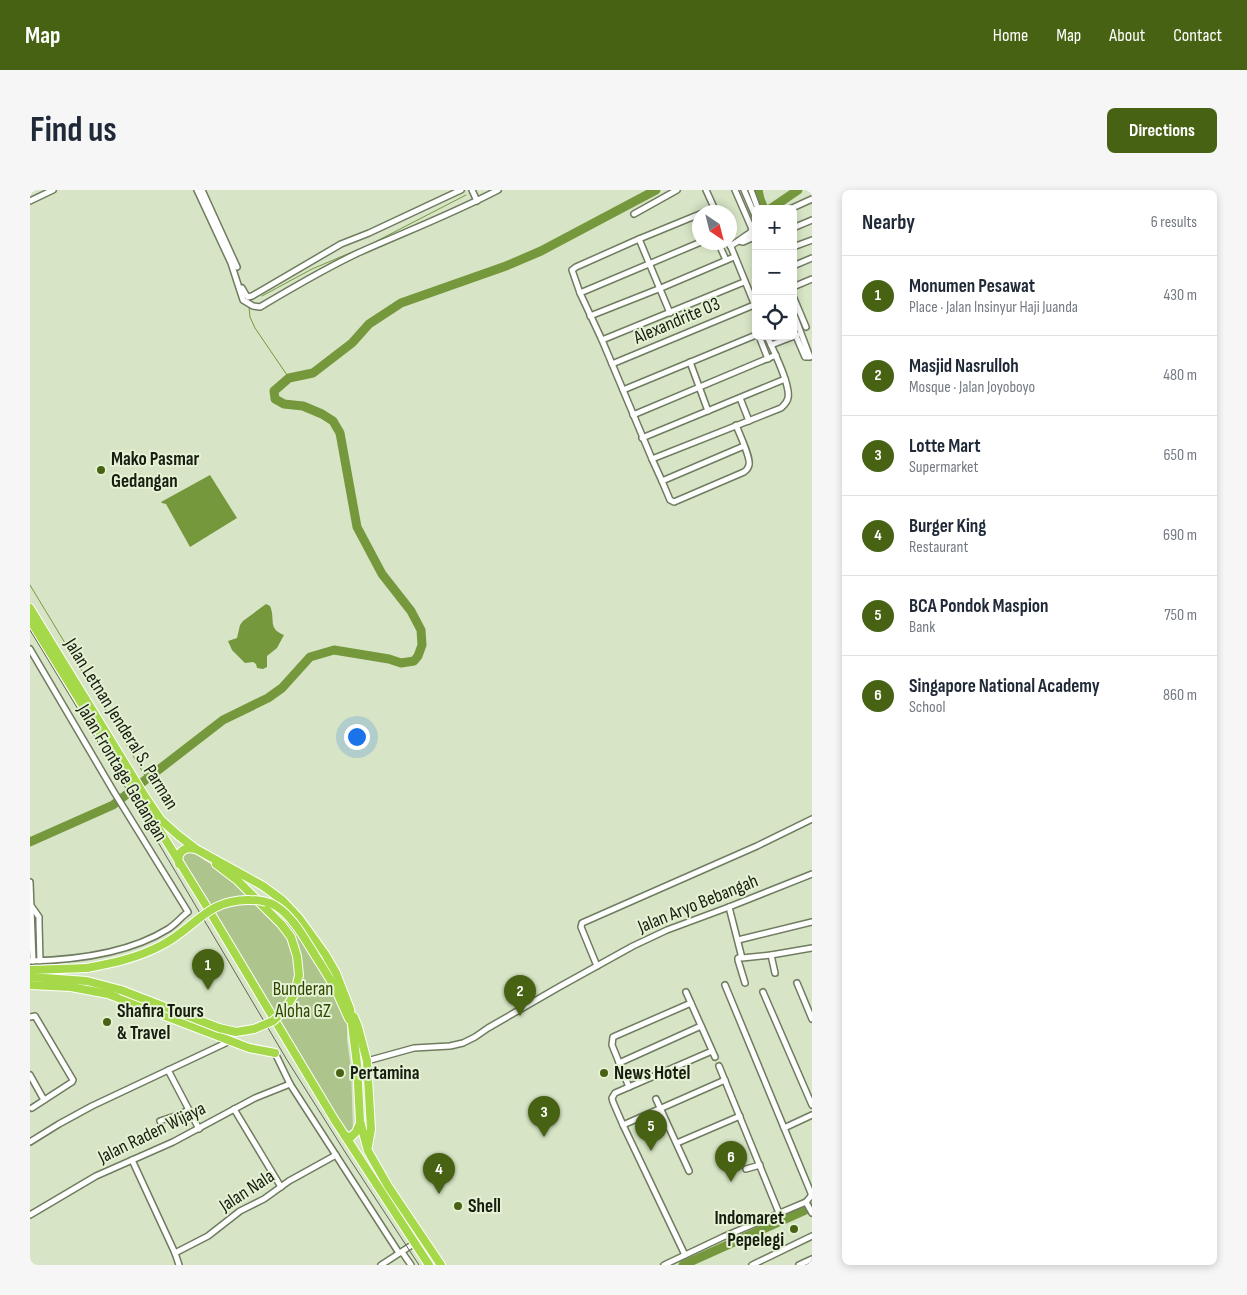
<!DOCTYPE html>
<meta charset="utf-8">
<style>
body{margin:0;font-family:"Sofia Sans Condensed",sans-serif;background:#f6f6f7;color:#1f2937}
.controls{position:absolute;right:15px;top:15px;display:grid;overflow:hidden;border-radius:8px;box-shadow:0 2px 8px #0003}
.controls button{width:45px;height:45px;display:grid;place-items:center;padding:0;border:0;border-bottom:1px solid #e0e1e3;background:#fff;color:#1f2937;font:25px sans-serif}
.compass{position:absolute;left:662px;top:15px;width:45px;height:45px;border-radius:50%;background:#fff;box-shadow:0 2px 8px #0003;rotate:145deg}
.you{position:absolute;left:326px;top:546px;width:18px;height:18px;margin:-12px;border:4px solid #fff;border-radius:50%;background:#1a73e8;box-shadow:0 0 0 8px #1a73e833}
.badge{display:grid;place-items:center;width:32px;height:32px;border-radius:50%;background:#476213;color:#fff;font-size:16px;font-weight:700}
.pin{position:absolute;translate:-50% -41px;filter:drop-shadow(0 1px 2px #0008)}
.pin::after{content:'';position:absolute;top:26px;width:18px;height:15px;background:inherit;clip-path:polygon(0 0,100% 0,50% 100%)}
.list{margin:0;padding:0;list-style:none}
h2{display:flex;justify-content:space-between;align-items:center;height:65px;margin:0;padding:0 20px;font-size:21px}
h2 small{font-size:16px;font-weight:400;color:#747a83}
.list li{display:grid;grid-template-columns:32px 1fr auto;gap:15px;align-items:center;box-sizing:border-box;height:80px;padding:0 20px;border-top:1px solid #e0e1e3}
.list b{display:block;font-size:19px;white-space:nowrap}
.list p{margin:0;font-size:16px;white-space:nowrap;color:#747a83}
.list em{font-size:16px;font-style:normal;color:#747a83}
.icon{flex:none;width:28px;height:28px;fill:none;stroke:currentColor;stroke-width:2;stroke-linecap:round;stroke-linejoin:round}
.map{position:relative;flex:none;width:782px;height:1075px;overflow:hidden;border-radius:8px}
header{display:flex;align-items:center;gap:30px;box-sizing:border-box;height:70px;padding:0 25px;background:#476213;color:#fff}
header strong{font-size:24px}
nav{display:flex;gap:28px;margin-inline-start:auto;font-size:18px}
.intro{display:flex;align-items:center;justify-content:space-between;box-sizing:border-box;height:120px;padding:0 30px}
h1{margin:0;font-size:35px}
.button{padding:12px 22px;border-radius:8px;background:#476213;color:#fff;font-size:18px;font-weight:700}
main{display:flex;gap:30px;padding:0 30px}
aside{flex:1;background:#fff;border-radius:8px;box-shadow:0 2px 8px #0003}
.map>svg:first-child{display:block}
</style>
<header>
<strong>Map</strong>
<nav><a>Home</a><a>Map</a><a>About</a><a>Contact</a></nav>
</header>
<div class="intro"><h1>Find us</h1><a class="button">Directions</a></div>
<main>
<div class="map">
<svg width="782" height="1075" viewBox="0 0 782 1075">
<rect width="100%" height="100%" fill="#d7e5c6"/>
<path fill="#adc58d" d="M162 661 174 670 192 681 254 727 276 753 313 819 317 836V850L321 879 323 939 320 942 314 939 152 670 153 664Z"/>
<g fill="#75983c">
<path d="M180 285 207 328 160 357 136 314 132 313 131 312Z"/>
<path d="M236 414 240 416C246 430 237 438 254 445L247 458 237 466V477L233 479 227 478 226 474 223 472 215 473 202 460 198 451 207 448 210 435 213 431Z"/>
</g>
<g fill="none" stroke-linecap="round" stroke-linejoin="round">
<g stroke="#75983c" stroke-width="1">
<path d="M232 106 282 79 341 54 436 5"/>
<path d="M219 117 220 127 225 138 259 188"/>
<path d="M0 395 117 589"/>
</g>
<g stroke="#75983c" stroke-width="9">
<path d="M728 0 730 9 734 19"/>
<path d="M740 19 768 0"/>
<path d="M0 652 83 615 193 530 238 508 252 498 280 467 304 460 359 469 371 473 384 471 388 466 392 455 391 440 381 421 352 384 327 337 310 243 303 231 292 224 273 216 254 214 245 209 244 201 259 188 283 183 322 153 339 134 371 113 476 76 511 61 626 0"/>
<path d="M653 1075 782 1017"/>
</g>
<defs>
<g id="minor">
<path d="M167 0 201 73 213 110 223 116 230 117C262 98 294 79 328 63 375 42 422 24 468 0"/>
<path d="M172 0 207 77"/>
<path d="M442 0 447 11"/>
<path d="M676 0 686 22"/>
<path d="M705 0 722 39"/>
<path d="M714 0 726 28"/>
<path d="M721 0 728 19"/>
<path d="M0 11 23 0"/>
<path d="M760 19 782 9"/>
<path d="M674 22 684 19"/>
<path d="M604 24 647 0"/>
<path d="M670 24 609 49 546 77 542 80 550 103 572 150 622 269 751 218C754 215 757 213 758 208 761 195 743 160 737 146"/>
<path d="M726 37C721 39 719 43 722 48L726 50"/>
<path d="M763 38 782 30"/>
<path d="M609 49 640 123"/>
<path d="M709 51 713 52 722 48"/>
<path d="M688 52 696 70"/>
<path d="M699 52 726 118"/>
<path d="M700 56C708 52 713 47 720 43"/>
<path d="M763 57 782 50"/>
<path d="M763 76 782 68"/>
<path d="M763 97 782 89"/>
<path d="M212 98 216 105 218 107 222 106 311 54 339 43 431 0"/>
<path d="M550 103 671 52"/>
<path d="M763 106 776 137"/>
<path d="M763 122 780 167H775L763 139"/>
<path d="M560 126 631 98 704 67"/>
<path d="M729 146 738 169"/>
<path d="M572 150 714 92"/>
<path d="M741 155 767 145"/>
<path d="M660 172 678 221"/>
<path d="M582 174 724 115"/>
<path d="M593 200 726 145"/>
<path d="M710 208 719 231"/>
<path d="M603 225 746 165"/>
<path d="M706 235C709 243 721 268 719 275 718 279 717 280 714 282L644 312 640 310 632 291 714 256"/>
<path d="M612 248 755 189"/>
<path d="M622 269 632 291"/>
<path d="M0 459 84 602 158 722C151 727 146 734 138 739 98 764 46 770 0 771"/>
<path d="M0 692 3 771"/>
<path d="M2 717 9 727V733L10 771"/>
<path d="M699 717 712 768 741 765 782 758"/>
<path d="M708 750 782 732"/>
<path d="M741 765 745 783"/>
<path d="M711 767 708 768V770L715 793"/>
<path d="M567 776 551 737 552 733 727 656 782 629"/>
<path d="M767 793 782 829"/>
<path d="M656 802 685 867"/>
<path d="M733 802 782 915"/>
<path d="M0 827 5 826 43 890 42 892 2 918"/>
<path d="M245 863 260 894 369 1063"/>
<path d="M337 871 384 858 420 856 433 853 445 847 458 838 529 797 603 756 637 740 699 717 782 684"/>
<path d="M589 873 671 836"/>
<path d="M689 876 749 1023"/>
<path d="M138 880 169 939"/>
<path d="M0 885 14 910"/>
<path d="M599 897 582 855 583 847 661 813"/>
<path d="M626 909 659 981"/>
<path d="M204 919 251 997"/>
<path d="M130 931 145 926 159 920"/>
<path d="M593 935 695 890"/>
<path d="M754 938 782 925"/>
<path d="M0 952 29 934 62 916 200 851"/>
<path d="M647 953 710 926"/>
<path d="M102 970 145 1063 149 1075"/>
<path d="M716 979 730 975"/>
<path d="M776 1012 782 1023"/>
<path d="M0 1025 66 986 143 952 225 908 260 894"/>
<path d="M372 1062 381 1075"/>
<path d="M145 1063 178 1046 210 1021 234 1009 259 991 306 965"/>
<path d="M655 1065 593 935 583 912 582 908 585 903 682 861"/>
<path d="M351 1075 385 1053"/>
<path d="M634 1075 693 1047 776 1012 781 1006V1003L695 795"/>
<path d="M722 1075 782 1046"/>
<path d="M769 1075 782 1069"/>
</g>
<g id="highway">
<path d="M0 418 116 608 131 630 149 646 166 659 233 696 252 710 269 728 295 764 306 783 320 819 327 874 330 931 338 961 358 996 411 1075"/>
<path d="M0 430 177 717 304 929 399 1075"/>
<path d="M149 674C146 663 154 656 165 659"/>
<path d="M186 674 207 690 237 720"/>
<path d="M290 773 304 796 319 829"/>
<path d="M0 780 57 778"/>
<path d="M0 787 57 791 91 800"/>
<path d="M0 795 41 797 78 804 219 858 245 863"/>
<path d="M324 827 328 837 337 871 341 939 338 956"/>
<path d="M315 946 321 947 326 942 330 933"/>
</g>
</defs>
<use href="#minor" stroke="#6f7c60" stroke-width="8"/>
<use href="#highway" stroke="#fff" stroke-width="10"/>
<use href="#minor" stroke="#fff" stroke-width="5"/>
<use href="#highway" stroke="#a5d949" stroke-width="8"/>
<path stroke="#5e6654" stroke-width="1" d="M0 440 100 605 257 870 317 965 389 1075"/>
<defs>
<g id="highway-bridge">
<path d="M57 778C83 773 107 768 130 756 165 739 176 709 220 710 230 710 237 711 246 716 266 729 277 754 290 773"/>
<path d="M91 800 189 838 206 842 224 839 243 831 254 821 265 803 269 785 267 766 261 747 251 734 237 720"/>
</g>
</defs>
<use href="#highway-bridge" stroke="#fff" stroke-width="10" stroke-linecap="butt"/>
<use href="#highway-bridge" stroke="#a5d949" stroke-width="8"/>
</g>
<g fill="#476213" stroke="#e4f2d3" stroke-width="2">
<circle cx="71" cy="280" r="5"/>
<circle cx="77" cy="832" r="5"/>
<circle cx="310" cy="883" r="5"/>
<circle cx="574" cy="883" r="5"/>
<circle cx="428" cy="1016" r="5"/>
<circle cx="764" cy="1039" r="5"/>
</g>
<g text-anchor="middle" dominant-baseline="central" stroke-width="4" stroke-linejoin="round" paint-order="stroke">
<g font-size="19" fill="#181d12" stroke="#e4f2d3">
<text transform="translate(647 131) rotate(-23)">Alexandrite 03</text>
<text transform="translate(91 534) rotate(58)">Jalan Letnan Jenderal S. Parman</text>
<text transform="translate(92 583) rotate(59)">Jalan Frontage Gedangan</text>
<text transform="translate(668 714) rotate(-22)">Jalan Aryo Bebangah</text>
<text transform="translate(122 943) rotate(-26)">Jalan Raden Wijaya</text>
<text transform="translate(217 1001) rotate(-33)">Jalan Nala</text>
</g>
<g font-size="19" font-weight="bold" fill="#181d12" stroke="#e4f2d3" text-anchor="start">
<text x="81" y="269">Mako Pasmar<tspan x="81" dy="22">Gedangan</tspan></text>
<text x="87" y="821">Shafira Tours<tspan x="87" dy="22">&amp; Travel</tspan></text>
<text x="320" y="883">Pertamina</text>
<text x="584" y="883">News Hotel</text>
<text x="438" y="1016">Shell</text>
<text x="754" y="1028" text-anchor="end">Indomaret<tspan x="754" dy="22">Pepelegi</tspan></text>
</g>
<g font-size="19" fill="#304600" stroke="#e4f2d3">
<text x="273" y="799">Bunderan<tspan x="273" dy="22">Aloha GZ</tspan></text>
</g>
</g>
</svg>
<div class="controls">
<button>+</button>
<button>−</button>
<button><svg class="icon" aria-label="locate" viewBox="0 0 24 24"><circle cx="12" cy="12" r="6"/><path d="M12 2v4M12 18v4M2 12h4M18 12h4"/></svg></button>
</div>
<svg class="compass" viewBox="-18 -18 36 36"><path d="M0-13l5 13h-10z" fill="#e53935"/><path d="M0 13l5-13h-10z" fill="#747a83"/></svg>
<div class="you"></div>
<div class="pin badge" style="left:178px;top:800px">1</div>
<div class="pin badge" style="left:490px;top:826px">2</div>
<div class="pin badge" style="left:514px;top:947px">3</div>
<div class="pin badge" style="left:409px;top:1004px">4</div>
<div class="pin badge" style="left:621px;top:961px">5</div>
<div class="pin badge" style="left:701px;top:992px">6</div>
</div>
<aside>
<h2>Nearby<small>6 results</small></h2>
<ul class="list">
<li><span class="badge">1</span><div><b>Monumen Pesawat</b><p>Place · Jalan Insinyur Haji Juanda</p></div><em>430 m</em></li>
<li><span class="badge">2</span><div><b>Masjid Nasrulloh</b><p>Mosque · Jalan Joyoboyo</p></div><em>480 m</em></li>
<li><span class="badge">3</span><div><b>Lotte Mart</b><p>Supermarket</p></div><em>650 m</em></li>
<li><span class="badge">4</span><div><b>Burger King</b><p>Restaurant</p></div><em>690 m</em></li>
<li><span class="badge">5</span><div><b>BCA Pondok Maspion</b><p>Bank</p></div><em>750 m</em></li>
<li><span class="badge">6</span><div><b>Singapore National Academy</b><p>School</p></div><em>860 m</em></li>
</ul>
</aside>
</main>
